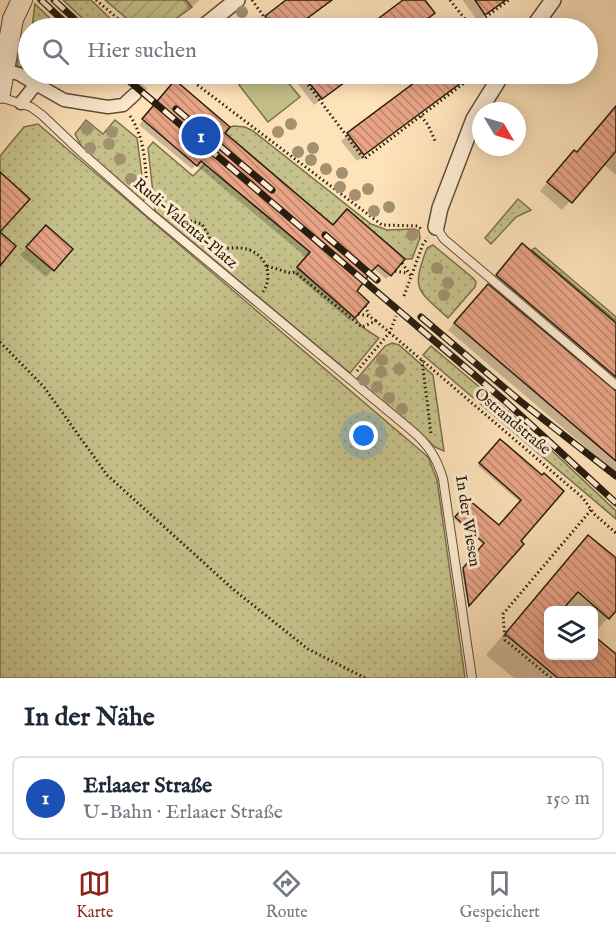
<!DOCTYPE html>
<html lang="de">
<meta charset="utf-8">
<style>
body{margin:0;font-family:"IM FELL English",serif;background:#f6f6f7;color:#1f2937}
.controls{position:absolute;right:18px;bottom:18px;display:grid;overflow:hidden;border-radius:9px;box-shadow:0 3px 15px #0003}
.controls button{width:54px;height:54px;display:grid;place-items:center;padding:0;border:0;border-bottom:2px solid #e0e1e3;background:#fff;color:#1f2937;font:30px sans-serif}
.compass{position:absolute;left:472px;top:102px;width:54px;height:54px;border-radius:50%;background:#fff;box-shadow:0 3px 15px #0003;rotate:128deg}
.you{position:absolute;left:364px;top:436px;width:21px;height:21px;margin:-15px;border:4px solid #fff;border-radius:50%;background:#1a73e8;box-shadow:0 0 0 9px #1a73e833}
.badge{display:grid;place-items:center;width:39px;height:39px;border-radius:50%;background:#8f2418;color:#fff;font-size:20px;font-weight:700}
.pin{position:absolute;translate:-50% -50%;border:3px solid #fff;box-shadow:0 2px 6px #0006}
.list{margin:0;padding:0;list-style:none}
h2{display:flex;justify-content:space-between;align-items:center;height:78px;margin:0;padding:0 24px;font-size:26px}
h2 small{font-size:20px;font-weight:400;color:#747a83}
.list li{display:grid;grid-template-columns:39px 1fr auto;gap:18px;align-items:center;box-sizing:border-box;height:84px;margin:0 12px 12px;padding:0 12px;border:2px solid #e0e1e3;border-radius:9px}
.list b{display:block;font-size:22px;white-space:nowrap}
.list p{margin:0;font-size:20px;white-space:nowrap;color:#747a83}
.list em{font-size:20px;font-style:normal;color:#747a83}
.icon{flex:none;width:33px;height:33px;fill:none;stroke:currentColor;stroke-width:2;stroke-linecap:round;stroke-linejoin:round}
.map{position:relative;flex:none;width:616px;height:678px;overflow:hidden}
.search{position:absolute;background:#fff;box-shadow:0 3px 15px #0003;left:18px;right:18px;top:18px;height:66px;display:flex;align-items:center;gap:15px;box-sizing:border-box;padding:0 21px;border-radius:33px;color:#747a83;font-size:22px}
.sheet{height:174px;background:#fff}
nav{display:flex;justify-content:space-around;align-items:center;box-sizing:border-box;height:84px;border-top:2px solid #e0e1e3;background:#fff;font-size:16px;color:#747a83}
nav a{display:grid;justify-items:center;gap:3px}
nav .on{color:#8f2418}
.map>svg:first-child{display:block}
</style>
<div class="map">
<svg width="616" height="678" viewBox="0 0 616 678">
<defs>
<pattern id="grass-dots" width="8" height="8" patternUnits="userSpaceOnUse" patternTransform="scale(1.5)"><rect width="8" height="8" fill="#c6c28b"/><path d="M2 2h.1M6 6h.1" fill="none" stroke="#aaa677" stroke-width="1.8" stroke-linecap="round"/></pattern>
<pattern id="garden-furrows" width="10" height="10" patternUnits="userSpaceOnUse" patternTransform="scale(1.5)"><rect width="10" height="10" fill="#c6c28b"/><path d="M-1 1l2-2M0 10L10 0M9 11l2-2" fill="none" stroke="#aaa677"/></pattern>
<pattern id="building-back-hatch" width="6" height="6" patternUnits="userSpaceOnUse" patternTransform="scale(1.5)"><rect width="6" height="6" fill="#e9a487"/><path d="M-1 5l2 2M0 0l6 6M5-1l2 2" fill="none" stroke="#bd856d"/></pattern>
</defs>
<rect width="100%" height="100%" fill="#fee2ba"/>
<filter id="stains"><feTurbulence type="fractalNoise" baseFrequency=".00333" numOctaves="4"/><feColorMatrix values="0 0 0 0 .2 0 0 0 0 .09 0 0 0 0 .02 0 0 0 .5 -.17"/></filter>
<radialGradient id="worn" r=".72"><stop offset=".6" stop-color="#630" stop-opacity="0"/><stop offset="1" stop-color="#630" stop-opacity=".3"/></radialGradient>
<g fill="url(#grass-dots)" stroke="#78704c" stroke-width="1.5">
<path d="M63 0H91L120 28H93Z"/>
<path d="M35 4 60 28H32Z"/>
<path d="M21 42H27L24 64 19 68 17 65Z"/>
<path d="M86 120 103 134 115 120 137 138 145 199 143 201 83 149 75 134Z"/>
<path d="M38 124 428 457 437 480 465 678H0V156L24 127Z"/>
<path d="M234 126 245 127 253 131 371 224 387 230 414 229 419 231 420 238 412 259H405L347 209 333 225 225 133 230 127Z"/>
<path d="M153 142 193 176 205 164 310 252 297 268 355 318 362 327 379 338 350 373 155 211 148 148Z"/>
<path d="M518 199 531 210 516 217 491 244 485 238Z"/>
<path d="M433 245 473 278 476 282 475 287 448 318C417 289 411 291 427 248Z"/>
<path d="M535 248 616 317V321L532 250Z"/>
<path d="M392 343 399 345 433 375 444 451 435 447 417 430 356 380 385 346Z"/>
<path d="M431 346 530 430 616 511V519L423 355Z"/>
</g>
<path fill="#c6c28b" stroke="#78704c" stroke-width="1.5" d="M254 74H281L300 97 268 122 239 85Z"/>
<path fill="url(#garden-furrows)" stroke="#78704c" stroke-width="1.5" d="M105 0H186L192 7 163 28H138Z"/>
<g fill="#0003">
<path d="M182 0H200L189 9Z"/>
<path d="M288 0H333L295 28H263L259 24Z"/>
<path d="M405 0H423L426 20 415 28H368Z"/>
<path d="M464 0H506L478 21 463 1Z"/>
<path d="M309 74H356L314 105 298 84Z"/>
<path d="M429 74H472L357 161 341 141Z"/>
<path d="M171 87 390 275 386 279 373 268 355 291 354 317 350 321 293 273 306 257 196 165 192 169 139 125Z"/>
<path d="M616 107V175L603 164 562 210 540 191 566 160 576 153Z"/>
<path d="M39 234 71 249 46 277 20 255Z"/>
<path d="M515 252 616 325V473L448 330 481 293 615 391 613 388 490 283Z"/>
<path d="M500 441 542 477 519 541 522 544 468 605 462 571 484 545 454 519 469 502 499 527 520 502 478 466Z"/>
<path d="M588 537 616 560V609L594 633V610H548V656H594L595 638 616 656V678H514L486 655 569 557Z"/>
</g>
<g fill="url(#building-back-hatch)" stroke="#291d0e" stroke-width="1.5">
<path d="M286 0H332L294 28H275L265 16Z"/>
<path d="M403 0H425L435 13 415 28H366Z"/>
<path d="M475 0H506L485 15Z"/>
<path d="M302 74H356L322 99Z"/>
<path d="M426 74H473L364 155 347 133Z"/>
<path d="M175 80 230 127 225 133 333 225 347 209 405 259 391 276 378 265 372 271 357 291 369 302 355 318 297 267 310 252 201 161 197 166 142 119Z"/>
<path d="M616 106V151L572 203 547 182 574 150 577 152Z"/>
<path d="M0 172 30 199 0 232Z"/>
<path d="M46 225 73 249 54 271 26 247Z"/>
<path d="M0 232 16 246 0 266Z"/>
<path d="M522 243 616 323V377L496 275Z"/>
<path d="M488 284 616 391V461L454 323Z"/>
<path d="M500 439 542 475 544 473 564 491 521 541 524 544 469 606 463 568 484 543 455 517 469 500 499 525 521 500 479 463Z"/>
<path d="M588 535 616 558V611L609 619 578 592 562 610H549V656H594V636L616 654V678H558L505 634Z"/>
</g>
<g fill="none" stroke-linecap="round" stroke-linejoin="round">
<path stroke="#d3bb98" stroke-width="12" stroke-dasharray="12 6" stroke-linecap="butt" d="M135 94 149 76"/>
<defs>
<g id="service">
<path d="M0 97 31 107 42 115 81 152 150 213 411 430C428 444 437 458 443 479L472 678"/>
<path d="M436 227 444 239 616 385"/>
</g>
<g id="pedestrian">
<path d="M4 70 19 74 36 84"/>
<path d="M149 76 152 74"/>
<path d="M21 103 36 84 64 100 108 107 123 105 135 94"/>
</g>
<g id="minor">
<path d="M202 28 237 0"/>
<path d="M533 28 553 0"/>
<path d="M436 227 440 208 474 119 502 74"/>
</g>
<path id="tertiary" d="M0 93 13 19 22 0"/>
</defs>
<use href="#service" stroke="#5e4e39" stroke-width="10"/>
<use href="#pedestrian" stroke="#5e4e39" stroke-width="15"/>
<use href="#minor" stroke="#5e4e39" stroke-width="18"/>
<use href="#tertiary" stroke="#5e4e39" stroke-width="22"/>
<g stroke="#291d0e" stroke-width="3" stroke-dasharray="1.5 3" stroke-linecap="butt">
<path d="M96 0 129 28"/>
<path d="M252 0 272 28"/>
<path d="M450 0 471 27"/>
<path d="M471 28 509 0"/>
<path d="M183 74 382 225 418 226 422 230"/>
<path d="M300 74 364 159 476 74"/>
<path d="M130 116C146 139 145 169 148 196"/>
<path d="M421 116 428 125 436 143"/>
<path d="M182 225 191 221 202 224C207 231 210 243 218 246 225 250 234 247 241 248 264 250 275 274 263 292"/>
<path d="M402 263 411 276"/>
<path d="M267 266 290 273 295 272 362 327 376 321 583 498 594 514 616 533"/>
<path d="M395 271 407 273"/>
<path d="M404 296 423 244 428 238"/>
<path d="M365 306 369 315"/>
<path d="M358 314 369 316 376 321"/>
<path d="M0 342 44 387 107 475 234 590 308 649 365 678"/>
<path d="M422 360 431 434"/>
<path d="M357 371 390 332 396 316"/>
<path d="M551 678 505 640 503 614 591 510"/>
</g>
<use href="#service" stroke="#feecd2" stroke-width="8"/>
<use href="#pedestrian" stroke="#feecd2" stroke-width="12"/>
<use href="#minor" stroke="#feecd2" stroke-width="15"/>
<use href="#tertiary" stroke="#feecd2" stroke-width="20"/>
<defs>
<g id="rail">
<path d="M41 0 71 28"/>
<path d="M54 0 84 28"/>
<path d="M121 74 505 401 616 503"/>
<path d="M176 109 272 190"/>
<path d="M325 235 377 280"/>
<path d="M421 317 520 401 616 476"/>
</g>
</defs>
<use href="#rail" stroke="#291d0e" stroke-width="7"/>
<use href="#rail" stroke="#feecd2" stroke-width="4.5" stroke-dasharray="14" stroke-linecap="butt"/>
</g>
<g fill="#a39170">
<circle cx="242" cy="12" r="6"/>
<circle cx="291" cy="124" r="6"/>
<circle cx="87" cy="129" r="6"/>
<circle cx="112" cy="132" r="6"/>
<circle cx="278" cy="132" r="6"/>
<circle cx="109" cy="144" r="6"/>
<circle cx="90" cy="148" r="6"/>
<circle cx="313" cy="148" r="6"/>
<circle cx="298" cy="152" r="6"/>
<circle cx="120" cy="159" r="6"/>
<circle cx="311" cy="160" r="6"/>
<circle cx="326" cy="169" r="6"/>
<circle cx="342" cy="173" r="6"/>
<circle cx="131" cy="179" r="6"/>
<circle cx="340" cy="187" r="6"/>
<circle cx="368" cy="189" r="6"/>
<circle cx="355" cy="195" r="6"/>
<circle cx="389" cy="207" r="6"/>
<circle cx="374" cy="211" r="6"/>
<circle cx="412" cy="235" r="6"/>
<circle cx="437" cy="268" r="6"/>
<circle cx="448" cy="283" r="6"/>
<circle cx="444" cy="295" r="6"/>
<circle cx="382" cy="360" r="6"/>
<circle cx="399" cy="369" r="6"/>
<circle cx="381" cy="372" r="6"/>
<circle cx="364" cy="380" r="6"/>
<circle cx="377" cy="387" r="6"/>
<circle cx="389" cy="398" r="6"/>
<circle cx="402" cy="409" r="6"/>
</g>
<g text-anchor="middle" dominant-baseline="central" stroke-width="6" stroke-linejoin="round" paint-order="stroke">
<g font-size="16" fill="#291d0e" stroke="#feecd2">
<text transform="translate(185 224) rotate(40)">Rudi-Valenta-Platz</text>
<text transform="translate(512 422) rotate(40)">Ostrandstraße</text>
<text transform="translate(467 521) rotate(81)">In der Wiesen</text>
</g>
</g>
<rect width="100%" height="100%" filter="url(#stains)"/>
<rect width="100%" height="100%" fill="url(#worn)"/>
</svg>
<div class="controls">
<button><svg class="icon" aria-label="layers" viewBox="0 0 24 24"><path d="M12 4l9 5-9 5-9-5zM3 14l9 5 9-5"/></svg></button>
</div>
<svg class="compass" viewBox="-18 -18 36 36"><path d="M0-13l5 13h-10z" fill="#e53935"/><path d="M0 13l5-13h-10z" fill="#747a83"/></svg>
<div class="you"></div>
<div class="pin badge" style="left:201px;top:136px;background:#1a4fb4">1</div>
<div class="search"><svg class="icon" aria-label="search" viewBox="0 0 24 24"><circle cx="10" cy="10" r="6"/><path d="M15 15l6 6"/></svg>Hier suchen</div>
</div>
<section class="sheet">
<h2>In der Nähe<small></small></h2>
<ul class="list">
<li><span class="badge" style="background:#1a4fb4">1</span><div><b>Erlaaer Straße</b><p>U-Bahn · Erlaaer Straße</p></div><em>150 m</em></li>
</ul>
</section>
<nav>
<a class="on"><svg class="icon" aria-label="map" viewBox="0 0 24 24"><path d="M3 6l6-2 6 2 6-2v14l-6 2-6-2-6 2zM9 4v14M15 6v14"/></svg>Karte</a>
<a><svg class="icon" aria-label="directions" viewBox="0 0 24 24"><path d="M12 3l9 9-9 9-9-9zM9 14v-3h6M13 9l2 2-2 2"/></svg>Route</a>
<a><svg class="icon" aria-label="saved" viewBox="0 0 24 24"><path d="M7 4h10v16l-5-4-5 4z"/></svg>Gespeichert</a>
</nav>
